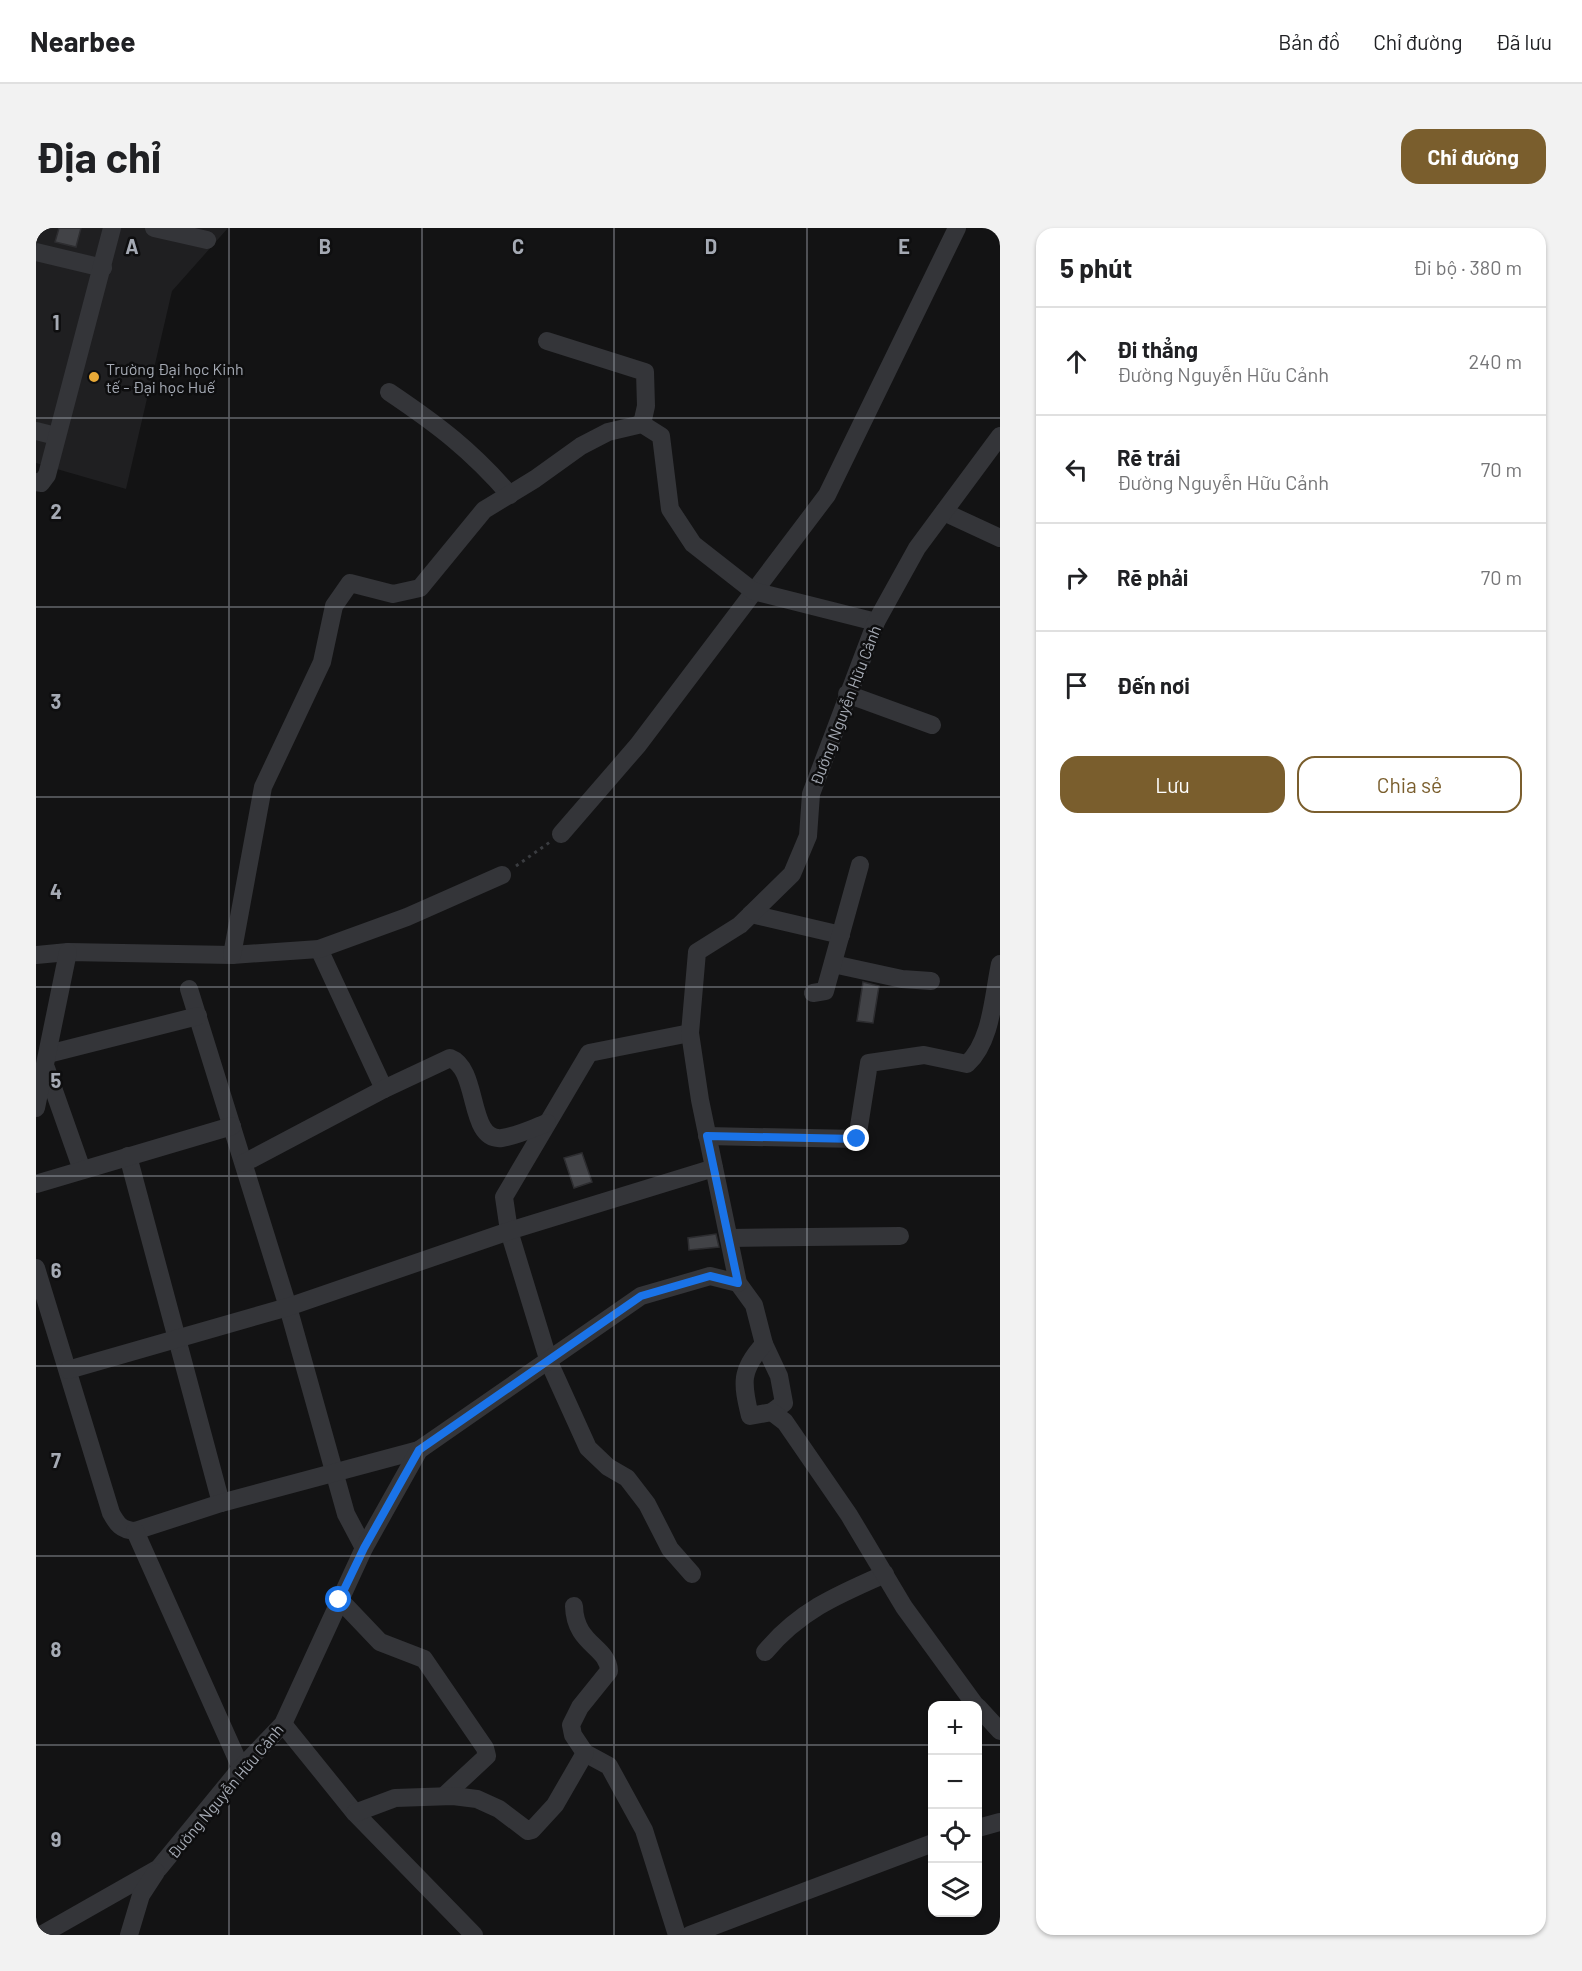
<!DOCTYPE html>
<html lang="vi">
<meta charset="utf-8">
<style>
body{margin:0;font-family:Barlow,sans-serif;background:#f2f2f2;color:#202124}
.controls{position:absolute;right:18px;bottom:18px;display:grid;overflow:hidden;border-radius:12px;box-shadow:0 2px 4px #0004}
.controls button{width:54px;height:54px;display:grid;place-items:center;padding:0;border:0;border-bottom:2px solid #e0e0e0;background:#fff;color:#202124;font:30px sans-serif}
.stop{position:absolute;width:18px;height:18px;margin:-14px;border:4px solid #1a73e8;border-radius:50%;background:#fff}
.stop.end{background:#1a73e8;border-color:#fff;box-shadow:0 2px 6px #0008}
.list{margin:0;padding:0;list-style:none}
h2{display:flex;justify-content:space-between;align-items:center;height:78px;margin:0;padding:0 24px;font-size:26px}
h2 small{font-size:20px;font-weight:400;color:#757577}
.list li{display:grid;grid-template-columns:39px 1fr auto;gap:18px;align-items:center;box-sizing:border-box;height:108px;padding:0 24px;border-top:2px solid #e0e0e0}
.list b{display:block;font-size:22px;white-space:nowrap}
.list p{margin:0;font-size:20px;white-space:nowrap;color:#757577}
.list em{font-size:20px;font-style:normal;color:#757577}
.actions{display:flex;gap:12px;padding:18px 24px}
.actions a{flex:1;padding:14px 0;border:2px solid #7a5e2d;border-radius:18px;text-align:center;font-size:21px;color:#7a5e2d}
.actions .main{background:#7a5e2d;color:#fff}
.icon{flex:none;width:33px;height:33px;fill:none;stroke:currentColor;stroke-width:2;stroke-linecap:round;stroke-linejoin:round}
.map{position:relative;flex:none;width:964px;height:1707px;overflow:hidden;border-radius:18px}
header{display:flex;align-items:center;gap:36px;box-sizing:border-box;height:84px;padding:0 30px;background:#fff;border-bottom:2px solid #e0e0e0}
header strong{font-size:28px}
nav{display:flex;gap:33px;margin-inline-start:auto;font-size:21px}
.intro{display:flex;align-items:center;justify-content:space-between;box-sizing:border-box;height:144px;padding:0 36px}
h1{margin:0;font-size:42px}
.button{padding:15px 27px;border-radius:18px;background:#7a5e2d;color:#fff;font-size:21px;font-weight:700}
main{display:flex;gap:36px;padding:0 36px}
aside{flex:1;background:#fff;border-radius:18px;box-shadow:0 2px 4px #0004}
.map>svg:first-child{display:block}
</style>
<header>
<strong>Nearbee</strong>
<nav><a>Bản đồ</a><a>Chỉ đường</a><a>Đã lưu</a></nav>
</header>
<div class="intro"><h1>Địa chỉ</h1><a class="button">Chỉ đường</a></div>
<main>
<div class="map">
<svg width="964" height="1707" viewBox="0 0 964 1707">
<rect width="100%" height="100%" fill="#131314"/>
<path fill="#1f1f21" d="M0 0H192L136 63 90 261 0 235Z"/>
<g fill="#424347" stroke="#2d2d30" stroke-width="1.5">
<path d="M23 0H45L40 19 19 14Z"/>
<path d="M827 754 843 758 837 795 821 793Z"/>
<path d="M546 925 556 954 538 960 528 930Z"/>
<path d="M680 1006 683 1019 653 1022 652 1010Z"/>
</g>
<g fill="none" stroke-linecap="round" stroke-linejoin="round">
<path stroke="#3a3c40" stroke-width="3" stroke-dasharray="3 4.5" stroke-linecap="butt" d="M480 638 514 614"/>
<g stroke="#343539" stroke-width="18">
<path d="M118 0 171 12"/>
<path d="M0 24 67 40"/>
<path d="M511 113 609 144 610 178 606 196"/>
<path d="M353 164C402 197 435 222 474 267"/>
<path d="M0 203 20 208"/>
<path d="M0 254 5 255 11 247 76 0"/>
<path d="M908 284 964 310"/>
<path d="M811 466 896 497"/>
<path d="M525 606 602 517 791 267 921 0"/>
<path d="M715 686 805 707"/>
<path d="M283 721 348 861"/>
<path d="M0 727 32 724 196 727 283 721 371 689 466 647"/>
<path d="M196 727 227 559 286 434 298 378 314 355 357 366 384 360 448 282 499 251 545 218 572 204 606 196 625 208 634 281 657 316 717 363 840 394"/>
<path d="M797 736 866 751 895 753"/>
<path d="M153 761 252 1079 310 1286 328 1320"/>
<path d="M777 765 789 763 824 637"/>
<path d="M654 805 553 825 468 969 473 1003 513 1134 552 1220 572 1239 591 1250 611 1276 634 1321 656 1346"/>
<path d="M12 826 162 788"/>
<path d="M10 840 46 942"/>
<path d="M0 880 32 724"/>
<path d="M671 908 821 911 833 835 888 827 931 836C956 813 957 768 964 736"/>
<path d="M92 928 185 1275"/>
<path d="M208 935 348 861 414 830C444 841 431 914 466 910 481 908 497 900 511 895"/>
<path d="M0 956 196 898"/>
<path d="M693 1010 864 1008"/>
<path d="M0 1040 75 1285C81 1296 85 1302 99 1303L185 1275 383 1222"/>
<path d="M728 1116 743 1148 748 1175 736 1184"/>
<path d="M32 1142 252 1079 473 1003 678 940"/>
<path d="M99 1303 205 1540"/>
<path d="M304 1372 344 1414 388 1431 449 1520 451 1528 409 1567"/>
<path d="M538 1378C539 1417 572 1418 573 1443L544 1479 535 1497 537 1507 549 1525 573 1538 608 1602 641 1707"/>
<path d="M729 1424C763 1383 801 1367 849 1346"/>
<path d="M940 1478 868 1379 813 1287 749 1194 736 1184 714 1188C706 1155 704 1142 728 1116L718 1077 702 1055 664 872 654 805 661 724 704 697 756 646 772 608 775 566 840 394 881 320 964 208"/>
<path d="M942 1479 964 1503"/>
<path d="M247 1496 319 1585 438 1707"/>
<path d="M319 1585 359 1570 417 1568 441 1571 463 1581 492 1603 496 1602 519 1577 549 1525"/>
<path d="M942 1600 964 1594"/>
<path d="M5 1707 123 1640 205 1540 247 1496 328 1320 383 1222 605 1068 674 1048 702 1055"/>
<path d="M93 1707 105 1667 120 1644"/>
<path d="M654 1707 897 1615"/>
</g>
</g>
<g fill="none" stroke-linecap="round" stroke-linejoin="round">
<path stroke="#1a73e8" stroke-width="8" d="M303 1372 328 1320 383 1222 605 1068 674 1048 702 1055 671 908 821 911"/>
</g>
<path fill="none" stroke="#a5aab4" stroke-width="1.5" stroke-opacity="0.55" d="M193 0V1707M386 0V1707M578 0V1707M771 0V1707M0 190H964M0 379H964M0 569H964M0 759H964M0 948H964M0 1138H964M0 1328H964M0 1517H897M942 1517H964"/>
<circle fill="#e8a937" stroke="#0e0e0f" stroke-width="2" cx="58" cy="149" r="6"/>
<g text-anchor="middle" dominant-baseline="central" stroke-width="5" stroke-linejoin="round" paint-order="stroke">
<g font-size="16" fill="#a5aab4" stroke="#0e0e0f" text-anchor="start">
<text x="70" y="140">Trường Đại học Kinh<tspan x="70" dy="18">tế - Đại học Huế</tspan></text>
</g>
<g font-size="16" fill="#a5aab4" stroke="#0e0e0f">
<text transform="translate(809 477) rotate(-69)">Đường Nguyễn Hữu Cảnh</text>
<text transform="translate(189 1563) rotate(-50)">Đường Nguyễn Hữu Cảnh</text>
</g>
</g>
<g font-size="20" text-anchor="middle" font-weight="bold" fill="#a5aab4" stroke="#0e0e0f" stroke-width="5" stroke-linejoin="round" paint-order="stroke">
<text x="96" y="26">A</text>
<text x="289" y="26">B</text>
<text x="482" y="26">C</text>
<text x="675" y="26">D</text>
<text x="868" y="26">E</text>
<text x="20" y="102">1</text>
<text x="20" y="291">2</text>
<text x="20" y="481">3</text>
<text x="20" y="671">4</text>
<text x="20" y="860">5</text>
<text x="20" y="1050">6</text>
<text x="20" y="1240">7</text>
<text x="20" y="1429">8</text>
<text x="20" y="1619">9</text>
</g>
</svg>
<div class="controls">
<button>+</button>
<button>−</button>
<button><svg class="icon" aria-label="locate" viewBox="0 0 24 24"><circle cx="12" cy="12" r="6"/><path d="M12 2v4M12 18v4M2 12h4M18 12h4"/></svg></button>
<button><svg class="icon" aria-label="layers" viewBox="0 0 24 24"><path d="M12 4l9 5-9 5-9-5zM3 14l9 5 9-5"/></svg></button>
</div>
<div class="stop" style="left:303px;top:1372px"></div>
<div class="stop end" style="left:821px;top:911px"></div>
</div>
<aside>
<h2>5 phút<small>Đi bộ · 380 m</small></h2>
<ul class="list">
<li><svg class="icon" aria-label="ahead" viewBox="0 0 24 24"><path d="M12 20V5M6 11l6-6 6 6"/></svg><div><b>Đi thẳng</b><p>Đường Nguyễn Hữu Cảnh</p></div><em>240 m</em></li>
<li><svg class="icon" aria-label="left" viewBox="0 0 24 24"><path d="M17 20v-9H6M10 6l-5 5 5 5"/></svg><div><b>Rẽ trái</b><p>Đường Nguyễn Hữu Cảnh</p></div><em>70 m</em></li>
<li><svg class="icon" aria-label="right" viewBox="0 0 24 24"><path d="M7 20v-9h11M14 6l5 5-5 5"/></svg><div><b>Rẽ phải</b></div><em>70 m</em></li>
<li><svg class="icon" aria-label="arrive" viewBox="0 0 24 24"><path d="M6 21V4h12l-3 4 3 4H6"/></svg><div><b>Đến nơi</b></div></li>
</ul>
<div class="actions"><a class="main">Lưu</a><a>Chia sẻ</a></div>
</aside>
</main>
